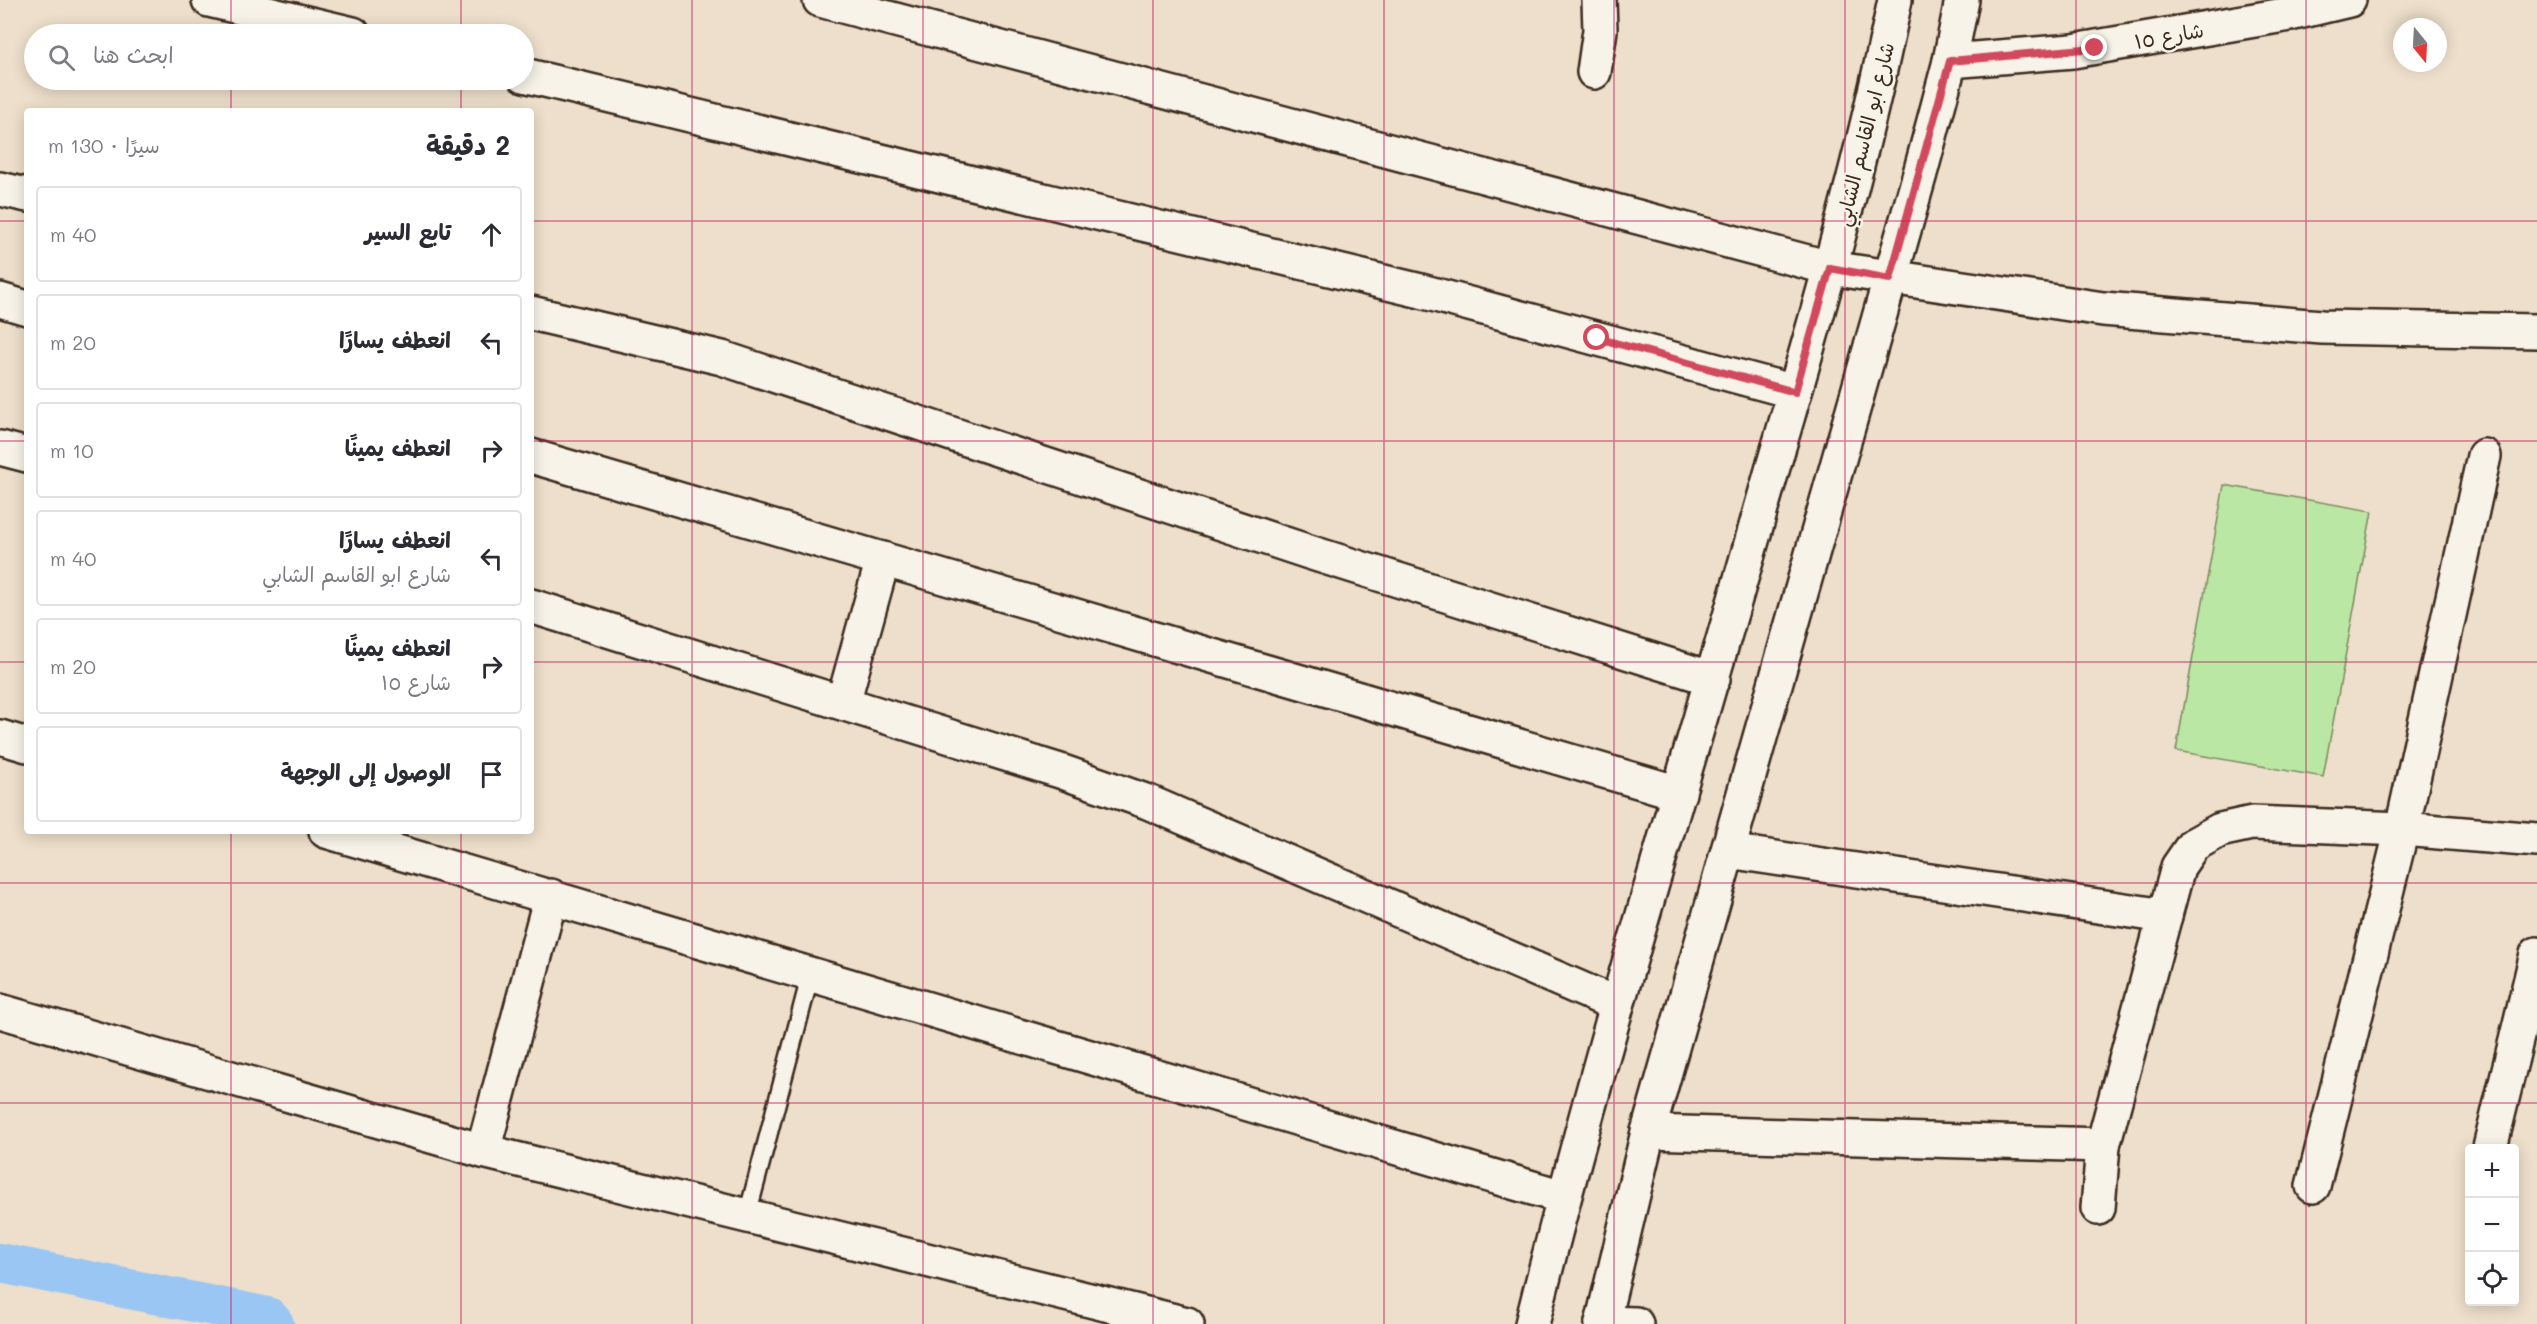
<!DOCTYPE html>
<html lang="ar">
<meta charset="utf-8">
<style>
body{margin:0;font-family:Mali,"Playpen Sans Arabic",sans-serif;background:#f2f2f3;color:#2b2b33;direction:rtl}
.controls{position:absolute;right:18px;bottom:18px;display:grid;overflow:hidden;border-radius:6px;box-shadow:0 3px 15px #0003}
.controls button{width:54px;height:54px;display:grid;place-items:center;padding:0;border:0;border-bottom:2px solid #e1e1e2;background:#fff;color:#2b2b33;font:30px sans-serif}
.compass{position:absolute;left:2393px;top:18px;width:54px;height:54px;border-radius:50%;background:#fff;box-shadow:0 3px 15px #0003;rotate:162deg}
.stop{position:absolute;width:18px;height:18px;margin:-14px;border:4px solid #d1495b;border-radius:50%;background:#fff}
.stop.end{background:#d1495b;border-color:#fff;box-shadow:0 2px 6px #0008}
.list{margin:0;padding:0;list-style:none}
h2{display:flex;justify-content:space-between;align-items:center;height:78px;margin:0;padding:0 24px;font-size:26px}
h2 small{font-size:20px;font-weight:400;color:#7c7c81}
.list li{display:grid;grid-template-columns:39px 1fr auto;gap:18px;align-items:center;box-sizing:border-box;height:96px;margin:0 12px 12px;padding:0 12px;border:2px solid #e1e1e2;border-radius:6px}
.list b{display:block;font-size:22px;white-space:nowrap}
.list p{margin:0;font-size:20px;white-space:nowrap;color:#7c7c81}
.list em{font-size:20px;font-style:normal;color:#7c7c81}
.icon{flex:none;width:33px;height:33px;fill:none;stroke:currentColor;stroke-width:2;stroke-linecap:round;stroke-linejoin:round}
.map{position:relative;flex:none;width:2537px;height:1324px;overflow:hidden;direction:ltr}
.search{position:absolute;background:#fff;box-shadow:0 3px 15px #0003;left:24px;top:24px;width:510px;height:66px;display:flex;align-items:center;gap:15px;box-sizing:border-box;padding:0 21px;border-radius:33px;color:#7c7c81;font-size:22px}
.panel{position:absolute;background:#fff;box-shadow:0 3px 15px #0003;left:24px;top:108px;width:510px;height:726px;border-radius:6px;direction:rtl}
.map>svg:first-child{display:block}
</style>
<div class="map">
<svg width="2537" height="1324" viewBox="0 0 2537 1324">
<rect width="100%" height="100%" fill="#eddfcb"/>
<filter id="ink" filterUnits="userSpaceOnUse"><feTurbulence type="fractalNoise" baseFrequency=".0167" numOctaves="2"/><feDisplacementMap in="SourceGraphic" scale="12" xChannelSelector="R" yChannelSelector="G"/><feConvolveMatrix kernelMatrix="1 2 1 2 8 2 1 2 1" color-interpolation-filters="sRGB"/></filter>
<g filter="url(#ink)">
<path fill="#bbe7a4" stroke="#7b8861" stroke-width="1.5" d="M2224 485 2372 511 2323 777 2176 751Z"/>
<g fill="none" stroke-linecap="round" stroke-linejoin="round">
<path stroke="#9ac6f3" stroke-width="40" d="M0 1263 268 1317 274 1324"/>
<defs>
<path id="service" d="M747 1216 811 973"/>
<g id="minor">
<path d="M209 0 353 34"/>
<path d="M1950 61 2073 51 2290 14 2349 0"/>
<path d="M1594 72 1600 30 1599 0"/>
<path d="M524 75 1421 291 1795 392"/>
<path d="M0 189 27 195"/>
<path d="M0 300 27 308"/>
<path d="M531 313 722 358 1309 552 1713 679"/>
<path d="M0 448 27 455"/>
<path d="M531 456 1679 793"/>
<path d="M531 606 1060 771 1148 802 1616 1004"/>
<path d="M843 703 883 559"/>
<path d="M0 737 27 745"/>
<path d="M326 831 1563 1197"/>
<path d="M1728 851 2165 916"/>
<path d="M0 1011 483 1151 1187 1324"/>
<path d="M1648 1132 2103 1145"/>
<path d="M2490 1148 2537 954"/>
<path d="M483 1151 551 896"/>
<path d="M2313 1186 2402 829 2484 456"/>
<path d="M2098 1208 2103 1145 2178 867 2193 845 2220 830 2252 823 2402 829 2537 840"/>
<path d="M1602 1323 1636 1324"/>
</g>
<g id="tertiary">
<path d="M820 0 1830 268 2103 309 2322 327 2537 331"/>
<path d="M1532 1324C1603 1036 1692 753 1773 467 1818 313 1863 158 1895 0"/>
<path d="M1602 1324 1648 1132 1921 170 1950 61 1962 0"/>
</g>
</defs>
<use href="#service" stroke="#3b2a1e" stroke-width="21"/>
<use href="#minor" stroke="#3b2a1e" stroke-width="38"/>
<use href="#tertiary" stroke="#3b2a1e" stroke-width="38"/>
<use href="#service" stroke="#f7f3e8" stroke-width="16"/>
<use href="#minor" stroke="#f7f3e8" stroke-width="33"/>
<use href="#tertiary" stroke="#f7f3e8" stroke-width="33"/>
</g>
</g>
<g fill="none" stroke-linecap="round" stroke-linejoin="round" filter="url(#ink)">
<path stroke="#d1495b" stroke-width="8" d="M1597 338 1795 392 1830 268 1890 279 1950 61 2095 48"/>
</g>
<path fill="none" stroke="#c2185b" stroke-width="1.5" stroke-opacity="0.55" d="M231 0V34M461 0V34M692 0V1324M923 0V1324M1153 0V1324M1384 0V1324M1614 0V1324M1845 0V1324M2076 0V1324M2306 0V1324M231 80V111M461 80V111M0 221H27M531 221H2537M0 441H27M531 441H2537M0 662H27M531 662H2537M231 831V1324M461 831V1324M0 883H2537M0 1103H2537"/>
<g text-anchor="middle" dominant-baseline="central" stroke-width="5" stroke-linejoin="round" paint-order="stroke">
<g font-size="20" fill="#3b2a1e" stroke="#f7f3e8">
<text transform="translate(2169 35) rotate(-10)">شارع ١٥</text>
<text transform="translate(1864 134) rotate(-76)">شارع ابو القاسم الشابي</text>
</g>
</g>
</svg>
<div class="controls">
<button>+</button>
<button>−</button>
<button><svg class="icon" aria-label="locate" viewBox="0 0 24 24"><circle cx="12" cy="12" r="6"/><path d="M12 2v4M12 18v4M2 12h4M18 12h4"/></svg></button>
</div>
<svg class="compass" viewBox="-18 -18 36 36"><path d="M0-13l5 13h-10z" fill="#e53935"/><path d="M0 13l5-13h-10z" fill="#7c7c81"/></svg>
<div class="stop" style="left:1597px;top:338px"></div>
<div class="stop end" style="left:2095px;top:48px"></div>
<div class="search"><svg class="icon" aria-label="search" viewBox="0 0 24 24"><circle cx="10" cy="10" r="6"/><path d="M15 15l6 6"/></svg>ابحث هنا</div>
<section class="panel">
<h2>2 دقيقة<small>سيرًا · 130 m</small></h2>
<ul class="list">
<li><svg class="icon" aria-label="ahead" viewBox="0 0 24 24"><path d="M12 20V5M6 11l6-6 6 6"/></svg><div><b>تابع السير</b></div><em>40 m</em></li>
<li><svg class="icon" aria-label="left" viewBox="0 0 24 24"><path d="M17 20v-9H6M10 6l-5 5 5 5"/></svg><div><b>انعطف يسارًا</b></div><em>20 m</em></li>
<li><svg class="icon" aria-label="right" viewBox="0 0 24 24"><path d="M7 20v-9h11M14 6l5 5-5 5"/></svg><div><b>انعطف يمينًا</b></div><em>10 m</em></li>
<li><svg class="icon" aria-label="left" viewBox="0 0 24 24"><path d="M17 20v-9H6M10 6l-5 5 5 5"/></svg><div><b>انعطف يسارًا</b><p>شارع ابو القاسم الشابي</p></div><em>40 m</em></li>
<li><svg class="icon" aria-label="right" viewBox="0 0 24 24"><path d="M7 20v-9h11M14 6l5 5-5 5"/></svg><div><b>انعطف يمينًا</b><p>شارع ١٥</p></div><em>20 m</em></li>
<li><svg class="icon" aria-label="arrive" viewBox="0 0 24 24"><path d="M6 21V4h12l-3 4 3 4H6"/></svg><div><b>الوصول إلى الوجهة</b></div></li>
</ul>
</section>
</div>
